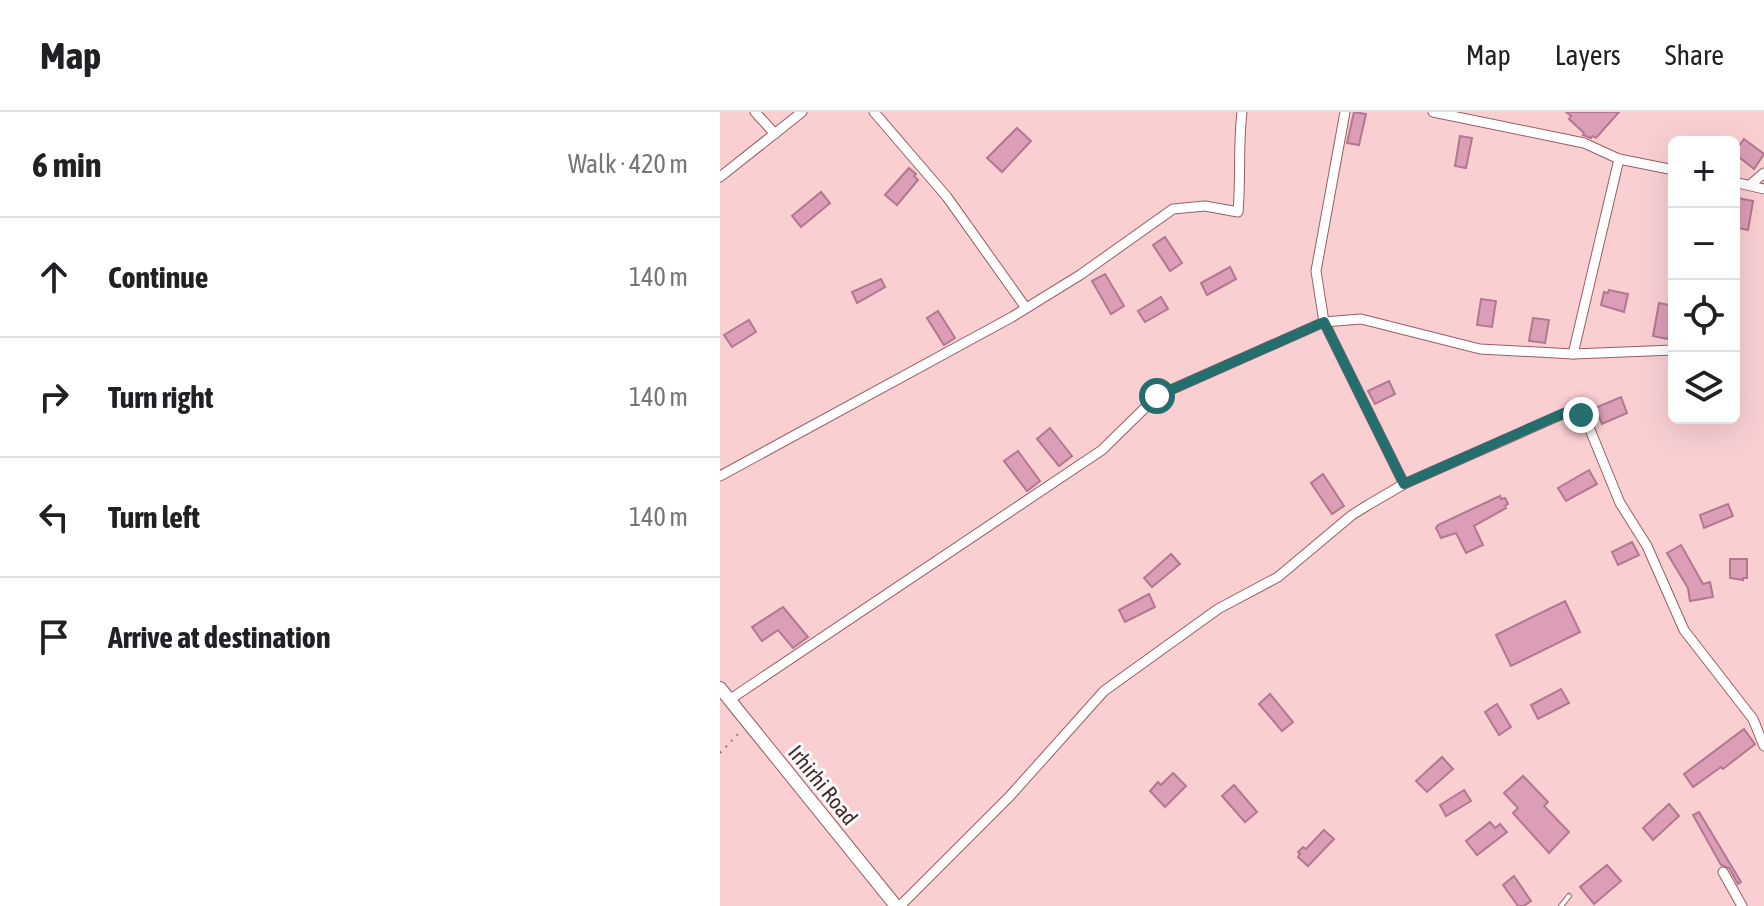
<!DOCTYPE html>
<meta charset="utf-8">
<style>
body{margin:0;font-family:"Asap Condensed",sans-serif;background:#f6f6f6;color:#202124}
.controls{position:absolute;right:24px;top:24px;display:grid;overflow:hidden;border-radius:12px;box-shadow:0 8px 32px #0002}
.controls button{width:72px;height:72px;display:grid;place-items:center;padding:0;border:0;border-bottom:2px solid #e0e0e0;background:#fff;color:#202124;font:40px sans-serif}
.stop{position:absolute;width:24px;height:24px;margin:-18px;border:6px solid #246f6d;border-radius:50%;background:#fff}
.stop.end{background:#246f6d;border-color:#fff;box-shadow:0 2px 8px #0008}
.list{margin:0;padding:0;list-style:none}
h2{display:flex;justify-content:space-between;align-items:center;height:104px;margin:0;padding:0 32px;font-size:34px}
h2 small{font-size:26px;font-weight:400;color:#757577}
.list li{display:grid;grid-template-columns:52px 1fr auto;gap:24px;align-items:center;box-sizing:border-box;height:120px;padding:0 32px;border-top:2px solid #e0e0e0}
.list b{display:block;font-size:30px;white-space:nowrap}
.list em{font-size:26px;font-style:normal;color:#757577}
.icon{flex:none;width:44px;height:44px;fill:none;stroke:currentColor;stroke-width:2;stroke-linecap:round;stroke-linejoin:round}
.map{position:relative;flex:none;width:1044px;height:794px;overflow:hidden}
header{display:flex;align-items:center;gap:48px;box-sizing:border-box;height:112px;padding:0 40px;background:#fff;border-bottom:2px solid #e0e0e0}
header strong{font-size:38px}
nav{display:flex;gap:44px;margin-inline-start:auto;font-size:28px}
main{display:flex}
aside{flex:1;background:#fff}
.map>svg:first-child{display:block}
</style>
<header>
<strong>Map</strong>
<nav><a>Map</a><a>Layers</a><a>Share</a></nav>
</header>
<main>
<aside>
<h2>6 min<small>Walk · 420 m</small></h2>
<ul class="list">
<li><svg class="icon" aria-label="ahead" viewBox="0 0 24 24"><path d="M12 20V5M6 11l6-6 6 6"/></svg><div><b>Continue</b></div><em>140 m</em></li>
<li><svg class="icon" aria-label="right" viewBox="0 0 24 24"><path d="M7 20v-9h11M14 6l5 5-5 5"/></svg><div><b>Turn right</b></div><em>140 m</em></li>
<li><svg class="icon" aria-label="left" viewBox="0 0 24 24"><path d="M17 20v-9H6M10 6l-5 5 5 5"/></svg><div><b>Turn left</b></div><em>140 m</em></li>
<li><svg class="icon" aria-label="arrive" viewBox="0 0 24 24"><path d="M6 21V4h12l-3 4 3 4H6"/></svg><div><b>Arrive at destination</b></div></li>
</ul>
</aside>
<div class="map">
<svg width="1044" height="794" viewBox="0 0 1044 794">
<rect width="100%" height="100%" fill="#f9cfd2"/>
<g fill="#dc9eb7" stroke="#b27890" stroke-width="2">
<path d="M634 0 646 2 639 33 627 31Z"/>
<path d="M846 0H899L876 26 873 24 871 26 863 23 864 21 849 7 851 4Z"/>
<path d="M297 16 311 29 282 60 267 46Z"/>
<path d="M740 24 752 26 746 56 735 54Z"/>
<path d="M1024 27 1044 42 1034 57 1014 41Z"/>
<path d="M189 56 196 62 194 64 198 68 177 93 165 83Z"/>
<path d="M101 80 110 91 81 115 72 104Z"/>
<path d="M1018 86 1033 89 1028 118 1014 115Z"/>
<path d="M445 125 462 151 450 159 433 133Z"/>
<path d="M510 155 516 167 487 183 481 171Z"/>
<path d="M385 162 404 194 391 202 372 169Z"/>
<path d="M161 167 165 175 137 191 132 180Z"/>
<path d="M889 178 908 182 904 200 881 193 884 180 888 181Z"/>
<path d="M441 185 448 197 425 210 418 199Z"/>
<path d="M761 187 776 189 772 215 757 213Z"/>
<path d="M939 191 954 194 948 227 933 224Z"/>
<path d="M218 199 235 226 224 233 207 206Z"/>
<path d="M813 206 829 208 825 231 809 229Z"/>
<path d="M29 208 36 220 12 235 4 223Z"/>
<path d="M669 269 675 282 655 292 648 279Z"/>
<path d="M901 285 907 301 882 312 875 296Z"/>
<path d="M330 316 352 344 339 354 317 327Z"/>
<path d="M298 339 320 369 307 379 284 349Z"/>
<path d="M869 358 877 372 846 389 838 376Z"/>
<path d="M603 362 624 394 612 402 591 371Z"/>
<path d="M780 384 781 387 785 386 788 392 785 394 786 396 754 414 763 433 746 441 736 421 721 426 716 416 718 413Z"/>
<path d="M1008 392 1013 404 984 416 980 403Z"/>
<path d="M912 430 919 443 898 453 892 440Z"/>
<path d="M961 433 983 472 990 470 993 485 970 489 968 476 947 441Z"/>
<path d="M451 442 460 452 432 475 424 466Z"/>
<path d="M1010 447H1027V466H1023V468L1010 466Z"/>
<path d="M429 482 435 495 405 510 399 498Z"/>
<path d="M845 489 860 520 791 554 776 523Z"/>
<path d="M63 495 88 525 73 536 58 518 42 529 32 515Z"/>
<path d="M841 577 849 591 818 607 811 593Z"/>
<path d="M550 582 573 610 562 619 539 592Z"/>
<path d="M777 592 791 615 779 623 765 600Z"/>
<path d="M1024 617 1035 632 1003 657 1001 655 973 675 964 662Z"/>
<path d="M722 645 733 657 707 680 696 669Z"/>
<path d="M453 661 466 674 445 695 430 679 438 670 441 673Z"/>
<path d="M803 664 828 690 824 694 849 720 829 741 793 701 798 696 784 681Z"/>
<path d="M514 673 537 700 525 710 502 684Z"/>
<path d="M744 678 751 689 726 704 720 693Z"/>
<path d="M949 692 959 704 933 728 923 716Z"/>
<path d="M979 700 1021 770 1018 772 1009 756 1001 753 973 703Z"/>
<path d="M770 710 775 716 780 712 787 720 757 743 746 729Z"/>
<path d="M604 718 614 727 588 754 578 745 580 742 578 740 583 735 586 737Z"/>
<path d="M887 753 901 769 874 792 860 775Z"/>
<path d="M794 764 811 789 804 794H798L783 773Z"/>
</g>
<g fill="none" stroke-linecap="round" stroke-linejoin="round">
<defs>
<path id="lane" d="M841 794 849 784"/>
<g id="street">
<path d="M35 0 55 22"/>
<path d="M154 0 227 85 306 196"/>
<path d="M625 0 596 159 604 210 684 372"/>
<path d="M713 0 864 31 899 47 954 58"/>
<path d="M0 65 82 0"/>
<path d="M1014 70 1044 77"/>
<path d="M1030 73 1044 61"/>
<path d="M853 242 899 47"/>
<path d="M0 364 292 205 360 163 453 97 485 94 518 100C521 66 518 33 522 0"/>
<path d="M9 588 382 338 437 284 604 210 641 207 760 237 853 242 954 238"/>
<path d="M1003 760 1022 794"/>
<path d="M180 794 290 684 384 579 498 497 558 465 632 403 648 393 684 372 845 301 861 303 866 308 900 391 927 434 964 518 1033 607 1044 634"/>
</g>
<path id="secondary" d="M0 576 176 794"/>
</defs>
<use href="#lane" stroke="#9a5d63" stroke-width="6"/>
<use href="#street" stroke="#9a5d63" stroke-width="11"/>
<use href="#secondary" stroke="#9a5d63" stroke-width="14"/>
<path stroke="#9a797b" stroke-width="2" stroke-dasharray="2 6" stroke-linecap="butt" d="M0 641 21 619"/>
<use href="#lane" stroke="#fff" stroke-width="4"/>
<use href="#street" stroke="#fff" stroke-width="9"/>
<use href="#secondary" stroke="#fff" stroke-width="12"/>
</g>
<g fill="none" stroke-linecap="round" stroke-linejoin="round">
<path stroke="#246f6d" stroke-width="10" d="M437 284 604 210 684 372 835 305 845 301 861 303"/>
</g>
<g text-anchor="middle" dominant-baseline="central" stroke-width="6" stroke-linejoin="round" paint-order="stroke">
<g font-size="22" fill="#442a2c" stroke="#fcfcfc">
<text transform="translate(103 673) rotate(51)">Irhirhi Road</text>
</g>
</g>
</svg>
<div class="controls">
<button>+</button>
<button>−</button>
<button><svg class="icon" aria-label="locate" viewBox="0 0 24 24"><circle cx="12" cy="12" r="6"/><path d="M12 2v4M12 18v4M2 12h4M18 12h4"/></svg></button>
<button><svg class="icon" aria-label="layers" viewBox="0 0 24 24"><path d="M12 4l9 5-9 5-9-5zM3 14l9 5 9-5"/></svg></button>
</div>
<div class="stop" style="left:437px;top:284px"></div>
<div class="stop end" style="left:861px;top:303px"></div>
</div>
</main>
